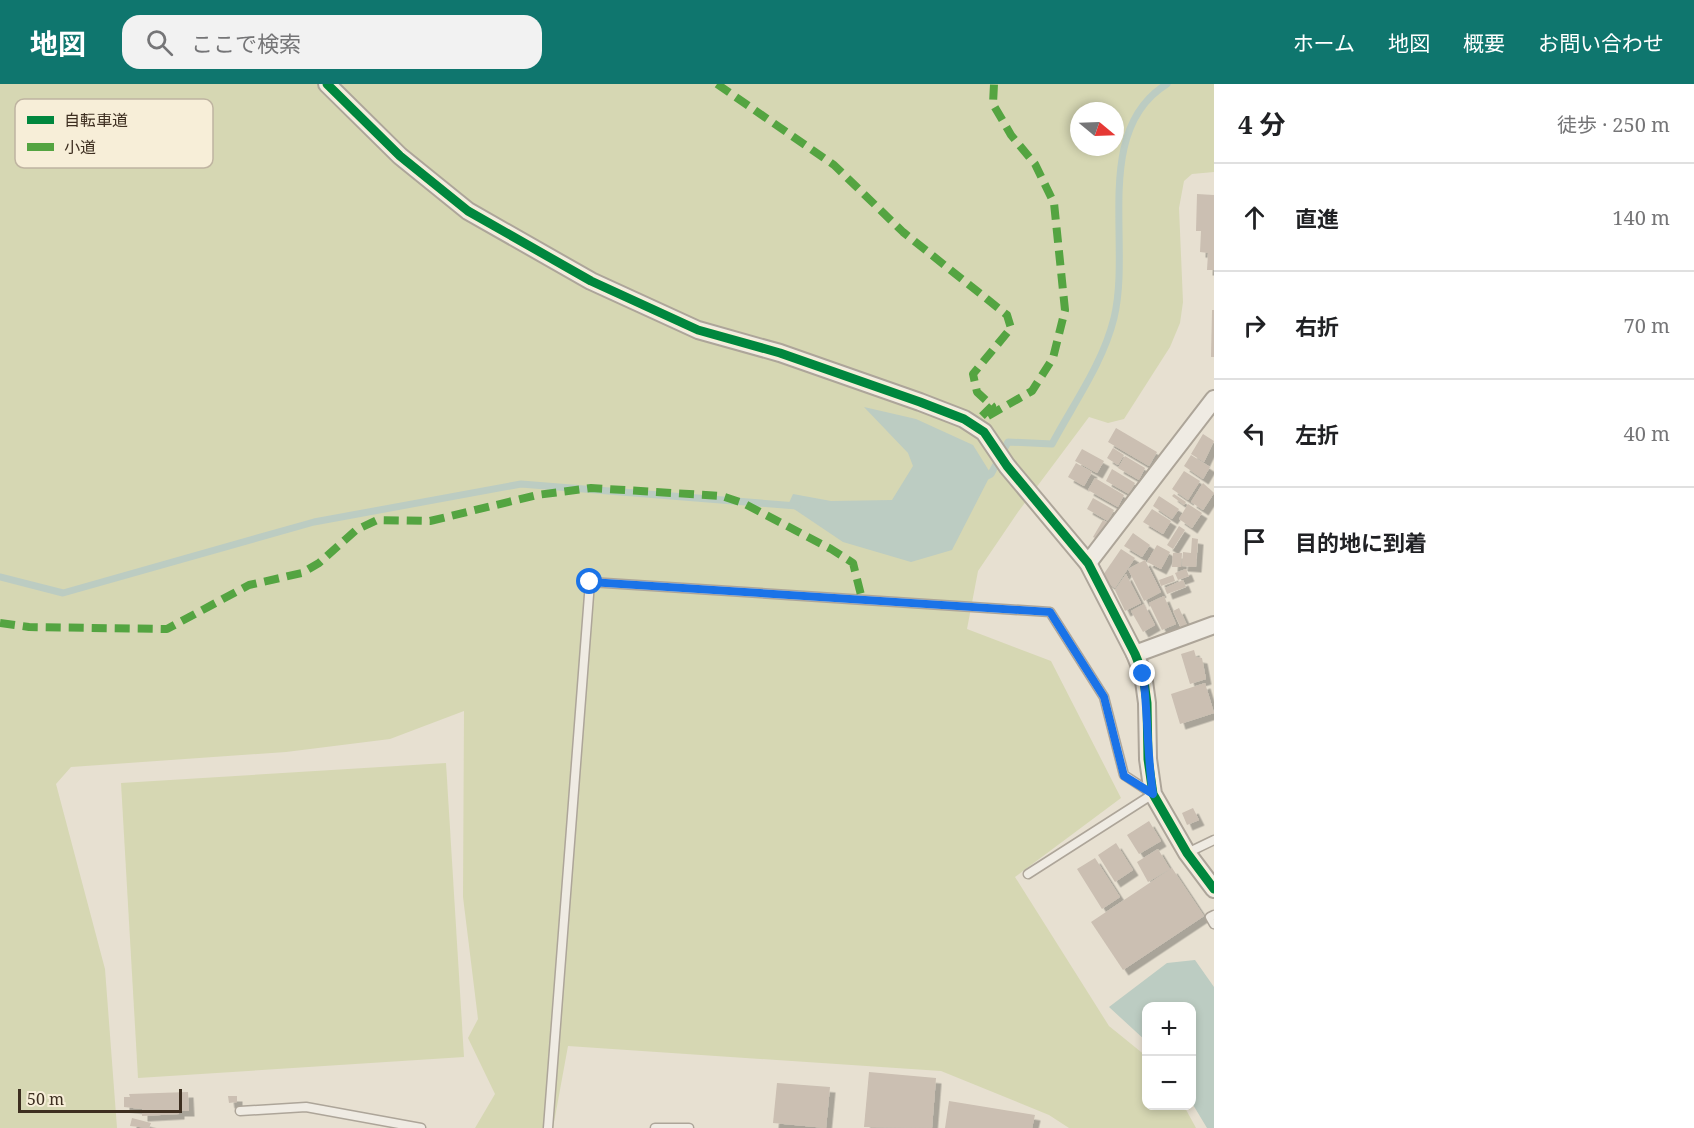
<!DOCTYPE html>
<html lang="ja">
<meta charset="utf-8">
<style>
body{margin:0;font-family:"Noto Serif","Noto Sans JP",serif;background:#f2f2f2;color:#202124}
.controls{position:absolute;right:18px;bottom:18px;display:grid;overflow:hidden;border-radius:12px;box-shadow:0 3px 9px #0003}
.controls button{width:54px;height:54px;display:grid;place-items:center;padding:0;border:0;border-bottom:2px solid #e0e0e0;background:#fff;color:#202124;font:30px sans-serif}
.compass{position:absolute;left:1070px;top:18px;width:54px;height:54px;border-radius:50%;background:#fff;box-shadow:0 3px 9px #0003;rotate:109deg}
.scale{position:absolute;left:18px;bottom:15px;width:164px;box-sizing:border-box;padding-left:6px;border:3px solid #3d2e20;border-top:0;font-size:16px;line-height:21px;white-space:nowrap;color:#3d2e20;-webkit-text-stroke:4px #f7eed8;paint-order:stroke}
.stop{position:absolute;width:18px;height:18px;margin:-14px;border:4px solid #1a73e8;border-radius:50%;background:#fff}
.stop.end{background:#1a73e8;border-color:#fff;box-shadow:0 2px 6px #0008}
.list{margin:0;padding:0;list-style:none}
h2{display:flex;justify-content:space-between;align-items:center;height:78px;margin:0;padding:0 24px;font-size:26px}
h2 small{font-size:20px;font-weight:400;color:#757577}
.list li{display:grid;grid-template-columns:39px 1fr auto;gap:18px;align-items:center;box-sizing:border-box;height:108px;padding:0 24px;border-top:2px solid #e0e0e0}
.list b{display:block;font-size:22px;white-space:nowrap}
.list em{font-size:20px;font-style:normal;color:#757577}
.icon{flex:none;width:33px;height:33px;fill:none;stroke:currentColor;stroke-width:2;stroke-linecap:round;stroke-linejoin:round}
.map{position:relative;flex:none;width:1214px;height:1044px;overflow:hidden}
header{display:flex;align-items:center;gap:36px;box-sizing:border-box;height:84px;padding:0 30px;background:#0f766e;color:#fff}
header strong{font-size:28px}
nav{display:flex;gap:33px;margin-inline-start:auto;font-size:21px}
.search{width:420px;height:54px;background:#f2f2f2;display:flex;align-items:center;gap:15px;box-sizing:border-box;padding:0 21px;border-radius:18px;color:#757577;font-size:22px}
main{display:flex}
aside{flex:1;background:#fff}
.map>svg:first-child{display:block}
</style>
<header>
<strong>地図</strong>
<div class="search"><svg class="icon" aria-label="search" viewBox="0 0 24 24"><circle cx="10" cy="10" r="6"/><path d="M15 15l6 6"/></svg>ここで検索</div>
<nav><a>ホーム</a><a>地図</a><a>概要</a><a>お問い合わせ</a></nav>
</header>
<main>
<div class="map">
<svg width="1214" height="1044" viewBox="0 0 1214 1044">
<defs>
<filter id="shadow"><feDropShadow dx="5.5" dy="5.5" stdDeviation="0" flood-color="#0004"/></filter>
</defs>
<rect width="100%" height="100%" fill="#e7e0d1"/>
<g fill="#d6d7b3" fill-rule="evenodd">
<path d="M0 0H1214V88L1192 90 1184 97 1179 124 1183 218 1180 239 1170 263 1124 335 1108 339 1089 333 1018 428 978 487 967 545 1051 577 1121 714 1015 793 1109 942 1146 972V1022H1184L1196 1044H1069L1049 1031 941 987 568 962 553 1044H475L495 1010 468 954 478 935 463 813 464 627 390 655 286 668 71 683 56 700 105 885 117 1044H0ZM1079 27H1115V63H1079Z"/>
<path d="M446 679 464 973 138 994 121 699Z"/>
</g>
<g fill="#bcccc2">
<path d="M864 323 916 335 973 361 991 390 952 466 911 478 843 458 788 421 793 410 831 417 892 416 913 382 908 369Z"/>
<path d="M1195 876 1214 903V1044H1207L1192 1019V922H1146V957L1109 923 1167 879Z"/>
</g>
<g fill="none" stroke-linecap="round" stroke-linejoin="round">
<g stroke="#bcccc2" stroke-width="7">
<path d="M983 394 991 390 1008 358 1052 360C1074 319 1103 279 1114 234 1132 160 1092 46 1167 0"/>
<path d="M0 493 63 509 314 438 521 400 797 422"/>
</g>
</g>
<g fill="#cbbfb2" filter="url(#shadow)">
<path d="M1197 110 1214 111V186H1207L1208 169 1200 168 1201 147H1196Z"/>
<path d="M1212 226H1214V273H1211Z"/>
<path d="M1116 344 1157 368 1149 382 1108 358Z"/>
<path d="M1203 350 1214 357 1204 378 1191 370Z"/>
<path d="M1113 364 1124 371 1118 381 1107 374Z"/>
<path d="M1082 365 1104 377 1097 389 1075 377Z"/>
<path d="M1191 371 1210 383 1203 395 1184 382Z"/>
<path d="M1125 372 1145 384 1139 396 1118 384Z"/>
<path d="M1076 379 1092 388 1084 402 1068 393Z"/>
<path d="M1112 385 1135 399 1129 410 1106 397Z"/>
<path d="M1184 387 1200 397 1188 416 1172 405Z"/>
<path d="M1095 394 1124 411 1118 423 1088 406Z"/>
<path d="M1203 399 1214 409 1203 426 1191 418Z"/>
<path d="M1174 410 1186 418 1184 421 1172 412Z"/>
<path d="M1159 412 1179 425 1172 435 1153 422Z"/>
<path d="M1093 414 1114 426 1108 437 1087 425Z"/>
<path d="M1188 420 1202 429 1192 444 1179 435Z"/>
<path d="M1152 425 1171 437 1163 450 1143 438Z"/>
<path d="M1103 436 1110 440 1101 457 1093 453Z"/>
<path d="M1179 442 1185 446 1173 465 1167 461Z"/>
<path d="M1133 449 1150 461 1142 473 1124 462Z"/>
<path d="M1192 454 1198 455 1196 483 1182 482 1183 468 1191 469Z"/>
<path d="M1157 461 1170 468 1161 485 1147 478Z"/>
<path d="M1121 465 1135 474 1115 504 1101 494Z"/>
<path d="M1173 469H1182L1181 483H1172Z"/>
<path d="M1145 476 1161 508 1144 517 1128 485Z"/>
<path d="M1186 485 1189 492 1178 496 1175 489Z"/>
<path d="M1126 490 1141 519 1125 527 1115 506Z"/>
<path d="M1173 491 1175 497 1161 502 1159 496Z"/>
<path d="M1183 496 1186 503 1167 510 1165 504Z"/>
<path d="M1164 512 1176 540 1162 546 1149 519Z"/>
<path d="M1144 520 1155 541 1143 548 1131 527Z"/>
<path d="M1179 524 1187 541 1181 544 1173 527Z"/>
<path d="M1194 566 1196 573 1202 574 1206 595 1190 600 1181 570Z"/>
<path d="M1205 599 1214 629 1180 640 1171 610Z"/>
<path d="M1193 724 1199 736 1187 741 1182 729Z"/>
<path d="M1149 737 1161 757 1139 770 1127 751Z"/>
<path d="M1116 759 1133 786 1115 798 1098 771Z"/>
<path d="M1158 765 1170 785 1148 798 1137 778Z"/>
<path d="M1095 774 1120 813 1102 825 1077 785Z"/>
<path d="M1172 784 1204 832 1123 886 1091 838Z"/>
<path d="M869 988 936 994 932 1044 864 1043Z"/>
<path d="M777 999 830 1003 826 1044 773 1039Z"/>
<path d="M188 1008 189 1027H179V1030L142 1032V1025L124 1023V1013H130L129 1010Z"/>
<path d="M228 1012H237V1018L229 1019Z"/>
<path d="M949 1017 1035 1031 1032 1044H945Z"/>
<path d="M132 1034 151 1039 149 1044 130 1042Z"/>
</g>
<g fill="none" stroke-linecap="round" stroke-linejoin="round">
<defs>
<g id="service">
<path d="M1187 769 1214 756"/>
<path d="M1214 831 1210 833 1214 840"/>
<path d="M240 1027 306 1023 421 1044"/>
<path d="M548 1044 590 498 1050 528 1104 613 1124 691 1153 710 1028 790"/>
<path d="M655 1044H689"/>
</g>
<g id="minor">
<path d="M327 0 400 72 468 127 591 197 698 246 780 269 920 318 964 335 984 348 1007 382 1088 479 1135 570 1143 590 1147 619 1148 675 1153 710 1187 769 1214 805"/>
<path d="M1088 479 1214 315"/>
<path d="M1135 570 1214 541"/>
</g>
</defs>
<use href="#service" stroke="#ada599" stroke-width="11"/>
<use href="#minor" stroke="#ada599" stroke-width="20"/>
<use href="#service" stroke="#efebe3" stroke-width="8"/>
<use href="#minor" stroke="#efebe3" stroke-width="16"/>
<g stroke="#54a441" stroke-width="8" stroke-dasharray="15 8" stroke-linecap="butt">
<path d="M717 0 834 81 903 148 1007 231 1011 244 973 290 977 308 992 322 974 340"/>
<path d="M988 332 1032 307 1053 274 1065 226 1054 119 1035 80 1011 51 993 20 994 0"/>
<path d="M0 539 29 543 167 545 249 501 302 489 319 479 356 446 377 436 430 437 537 411 591 404 722 412 743 419 831 465 853 479 862 515"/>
</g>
<defs>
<path id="cycleway" d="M327 0 400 72 468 127 591 197 698 246 780 269 920 318 964 335 984 348 1007 382 1088 479 1135 570 1143 590 1147 619 1148 675 1153 710 1187 769 1214 805"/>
</defs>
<use href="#cycleway" stroke="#f7eed8" stroke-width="13"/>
<use href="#cycleway" stroke="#00873e" stroke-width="9"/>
</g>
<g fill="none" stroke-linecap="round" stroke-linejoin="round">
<path stroke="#1a73e8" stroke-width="8" d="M590 498 1050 528 1104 613 1124 692 1153 710C1147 670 1148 630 1143 590"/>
</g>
<rect x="15" y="15" width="198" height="69" rx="9" fill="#f7eed8" stroke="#bfb4a1" stroke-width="1.5"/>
<rect x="27" y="32" width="27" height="8" fill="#00873e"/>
<rect x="27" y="59" width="27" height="8" fill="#54a441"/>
<g font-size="16" fill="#3d2e20">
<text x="64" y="42">自転車道</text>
<text x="64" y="69">小道</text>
</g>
</svg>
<div class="controls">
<button>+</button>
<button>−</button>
</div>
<svg class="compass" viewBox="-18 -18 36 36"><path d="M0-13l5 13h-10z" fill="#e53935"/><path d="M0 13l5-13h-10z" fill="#757577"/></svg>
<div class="scale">50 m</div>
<div class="stop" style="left:590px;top:498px"></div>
<div class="stop end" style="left:1143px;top:590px"></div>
</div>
<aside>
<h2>4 分<small>徒歩 · 250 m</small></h2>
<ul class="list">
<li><svg class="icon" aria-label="ahead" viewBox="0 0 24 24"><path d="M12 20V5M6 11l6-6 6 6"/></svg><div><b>直進</b></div><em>140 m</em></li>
<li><svg class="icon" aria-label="right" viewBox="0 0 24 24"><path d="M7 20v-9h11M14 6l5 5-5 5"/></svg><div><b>右折</b></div><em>70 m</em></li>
<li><svg class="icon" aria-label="left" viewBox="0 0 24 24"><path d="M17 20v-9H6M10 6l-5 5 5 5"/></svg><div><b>左折</b></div><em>40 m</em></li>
<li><svg class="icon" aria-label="arrive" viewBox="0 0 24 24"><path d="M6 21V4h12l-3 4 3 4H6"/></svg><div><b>目的地に到着</b></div></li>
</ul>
</aside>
</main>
